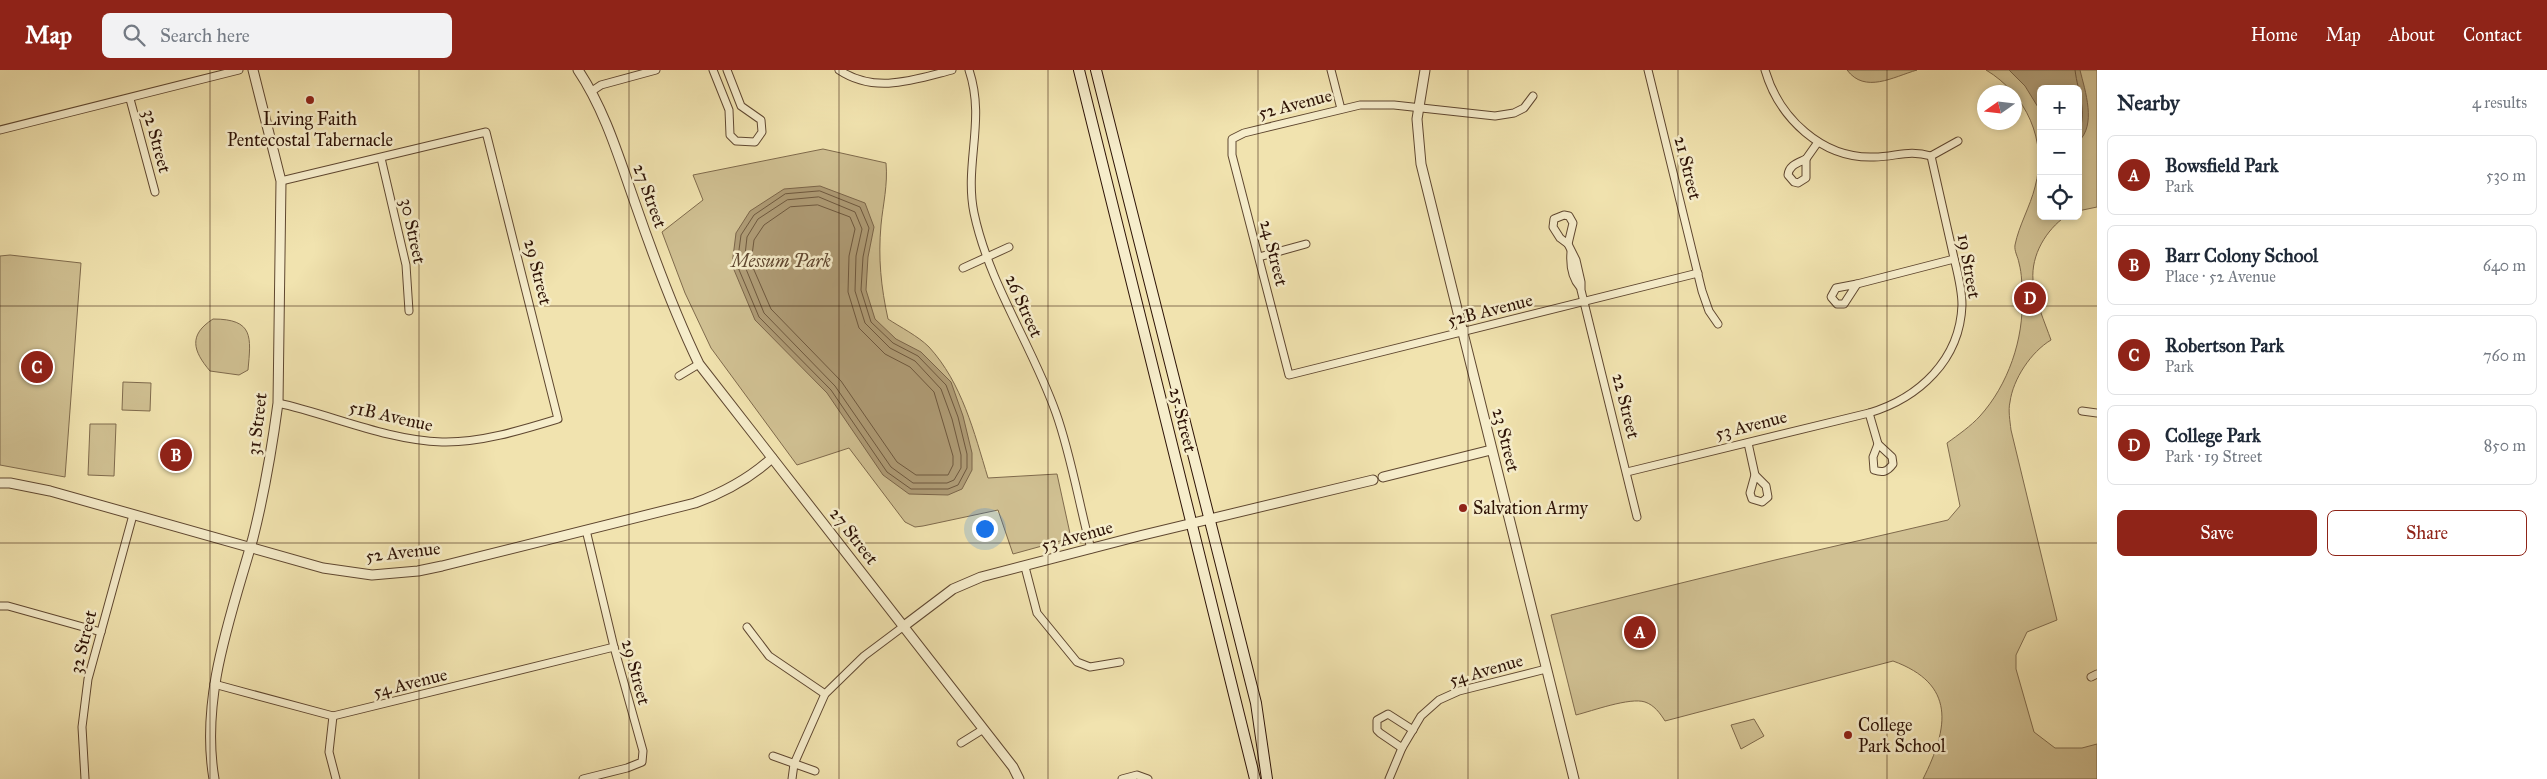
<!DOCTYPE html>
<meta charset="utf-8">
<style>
body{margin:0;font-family:"IM FELL Great Primer",serif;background:#f2f2f3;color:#1f2937}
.controls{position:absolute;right:15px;top:15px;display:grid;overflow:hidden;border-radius:8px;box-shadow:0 2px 8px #0003}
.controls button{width:45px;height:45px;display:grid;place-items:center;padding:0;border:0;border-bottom:1px solid #e0e1e3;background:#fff;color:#1f2937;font:25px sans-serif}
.compass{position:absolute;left:1977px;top:15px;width:45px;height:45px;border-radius:50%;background:#fff;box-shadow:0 2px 8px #0003;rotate:256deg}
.you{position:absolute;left:984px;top:458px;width:18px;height:18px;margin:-12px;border:4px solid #fff;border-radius:50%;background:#1a73e8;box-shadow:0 0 0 8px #1a73e833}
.badge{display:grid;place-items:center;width:32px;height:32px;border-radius:50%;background:#8f2418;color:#fff;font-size:16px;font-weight:700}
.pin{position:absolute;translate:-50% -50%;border:2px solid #fff;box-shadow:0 1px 5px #0006}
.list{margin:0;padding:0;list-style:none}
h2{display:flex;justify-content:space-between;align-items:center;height:65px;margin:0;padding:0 20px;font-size:21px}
h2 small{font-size:16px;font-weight:400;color:#747a83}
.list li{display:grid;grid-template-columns:32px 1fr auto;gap:15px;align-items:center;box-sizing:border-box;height:80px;margin:0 10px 10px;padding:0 10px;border:1px solid #e0e1e3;border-radius:8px}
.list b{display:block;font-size:19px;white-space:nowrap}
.list p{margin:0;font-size:16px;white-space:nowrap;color:#747a83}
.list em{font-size:16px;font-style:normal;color:#747a83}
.actions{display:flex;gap:10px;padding:15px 20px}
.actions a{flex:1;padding:11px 0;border:1px solid #8f2418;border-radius:8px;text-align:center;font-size:18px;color:#8f2418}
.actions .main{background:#8f2418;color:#fff}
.icon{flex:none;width:28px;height:28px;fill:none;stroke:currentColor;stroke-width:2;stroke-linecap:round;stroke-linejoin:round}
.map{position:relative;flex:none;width:2097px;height:709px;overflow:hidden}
header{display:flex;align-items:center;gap:30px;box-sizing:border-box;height:70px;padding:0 25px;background:#8f2418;color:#fff}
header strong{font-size:24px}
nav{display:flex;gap:28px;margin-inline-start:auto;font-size:18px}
.search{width:350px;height:45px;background:#f2f2f3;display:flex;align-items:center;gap:12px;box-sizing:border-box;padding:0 18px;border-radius:8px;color:#747a83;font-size:19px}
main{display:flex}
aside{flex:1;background:#fff}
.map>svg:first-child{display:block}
</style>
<header>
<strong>Map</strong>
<div class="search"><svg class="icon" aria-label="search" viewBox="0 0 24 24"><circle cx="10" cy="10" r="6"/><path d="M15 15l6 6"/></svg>Search here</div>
<nav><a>Home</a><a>Map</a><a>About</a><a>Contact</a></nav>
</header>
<main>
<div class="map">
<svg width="2097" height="709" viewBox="0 0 2097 709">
<rect width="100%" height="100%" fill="#f1e3af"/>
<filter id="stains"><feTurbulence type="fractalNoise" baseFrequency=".004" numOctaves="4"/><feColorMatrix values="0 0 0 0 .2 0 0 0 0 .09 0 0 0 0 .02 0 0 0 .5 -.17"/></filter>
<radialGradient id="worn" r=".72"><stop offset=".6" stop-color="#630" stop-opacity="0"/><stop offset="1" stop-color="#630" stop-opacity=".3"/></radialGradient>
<g fill="#d0c092" stroke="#7f6a4c">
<path d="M1847 0H1917C1893 7 1865 24 1847 0Z"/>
<path d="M1986 0H2097V137L2078 141V19H2041V146H2066C2046 160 2031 185 2033 210 2034 228 2045 253 2051 270 2031 282 2013 309 2010 332 2008 340 2010 351 2011 360L2057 550 2027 562 2016 585V599L2034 662 2055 678H2082L2097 674V709H1923C1949 657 1956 614 1893 591L1665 651C1660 643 1654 635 1645 632 1630 627 1592 641 1576 645L1551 545 1775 490 1948 450 1960 436 1947 373C1958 365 1971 356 1980 346 2008 315 2024 269 2022 227 2022 216 2022 204 2019 193 2018 187 2014 181 2015 175 2019 155 2030 137 2035 117 2048 71 2026 24 1986 0Z"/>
<path d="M823 79 886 93C888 115 883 134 881 155 878 188 881 217 888 249 900 257 918 266 929 277 962 313 974 362 988 408L1057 404 1071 468 1013 484 998 440 923 456 915 457 905 452 849 378 797 395 711 278 685 223 662 162 703 130 693 105Z"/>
<path d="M10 185 81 193 65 407 0 395V186Z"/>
<path d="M213 249C254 249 251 267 248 300L239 305 210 301C193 281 188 265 213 249Z"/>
<path d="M123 312 151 313 150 341 122 340Z"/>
<path d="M90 354H116L114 406 88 405Z"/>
<path d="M1754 649 1764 666 1741 679 1731 655Z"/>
</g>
<g fill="#af9c76" stroke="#7b6549">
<path d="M2009 0H2080C2085 21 2097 55 2078 72V19H2041V42L2025 16Z"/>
<path d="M820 116 865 133 874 157 868 187 866 220 875 249 896 269 921 282 951 312 963 346 972 383V400L962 419 948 425 909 424 883 405 827 323 755 250 732 195 736 163 750 141 784 119Z"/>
</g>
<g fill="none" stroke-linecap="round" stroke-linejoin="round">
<g stroke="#6e583e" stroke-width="1">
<path d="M2075 0C2078 24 2088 41 2078 65"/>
<path d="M820 121 860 137 869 158 863 187 861 220 871 252 893 273 918 286 946 315 958 347 967 384V398L958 415 948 419H911L887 402 831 320 759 247 737 195 741 165 754 145 785 124Z"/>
<path d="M819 127 855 142 862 159 856 186 855 221 865 253 890 278 915 291 941 319 952 349 961 385V398L954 410 947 413H913L891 397 835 316 764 243 744 194 747 167 758 149 787 130Z"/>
<path d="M818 135 850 147 855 159 849 186 848 222 859 258 885 284 910 297 934 322 953 386V395L948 405H916L897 392 841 311 771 239 751 193 754 170 764 155 790 137Z"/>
</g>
<defs>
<g id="minor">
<path d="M713 0 729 40 730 65 736 71 755 72 762 62 761 50 741 36 727 0"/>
<path d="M839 0C875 24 913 10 952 0"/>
<path d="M969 0C986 50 964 94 974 143 989 214 1032 275 1056 343 1071 385 1079 434 1091 479"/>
<path d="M1331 0 1341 39"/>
<path d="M1648 0 1702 221 1709 241 1718 254"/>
<path d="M1765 0C1779 48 1822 89 1874 87 1896 87 1908 79 1931 86L1958 71"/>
<path d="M592 21 601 15 656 0"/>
<path d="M1533 26 1524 38 1514 43 1495 46 1394 35H1360L1244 63 1232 69V85L1289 305 1698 203"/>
<path d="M130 29 155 122"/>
<path d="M0 60 239 0"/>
<path d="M381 88 406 195 409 241"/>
<path d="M1806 89V108L1798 113 1794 112 1788 105C1789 95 1798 93 1806 89Z"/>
<path d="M1806 89 1818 72"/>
<path d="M1564 145 1569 146 1573 153 1568 174 1560 168 1553 157 1554 149Z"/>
<path d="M1568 174 1576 190 1581 212V220L1637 447"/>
<path d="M1571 182C1570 194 1572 208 1580 217"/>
<path d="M1259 187 1306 174"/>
<path d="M963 198 1009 177"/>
<path d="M1857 214 1954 189"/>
<path d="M1857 214 1844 234H1837L1831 227 1836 218Z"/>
<path d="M679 306 699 294"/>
<path d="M278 333C332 345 386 370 442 372 480 373 522 360 558 349L486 62 281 111"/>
<path d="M2082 341 2097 343"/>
<path d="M1869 343 1878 374"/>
<path d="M1748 373 1755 405"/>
<path d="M1878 374 1892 387 1893 394C1887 402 1883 403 1874 400L1873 387Z"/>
<path d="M1627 402 1869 343C1919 328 1960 290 1962 235 1962 216 1956 198 1952 179 1945 148 1938 117 1931 86"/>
<path d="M1755 405 1766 416 1768 427 1762 432 1752 429 1750 423Z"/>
<path d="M1025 497 1037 543 1077 592 1090 597 1120 592"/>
<path d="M0 536H8L101 562"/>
<path d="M747 557 769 586 825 624"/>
<path d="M2091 607 2097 604"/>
<path d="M214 614 333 646 614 577"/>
<path d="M333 646 329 682 336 709"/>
<path d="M961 673 982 660"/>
<path d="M1402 678 1380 663 1377 660V650L1388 644 1413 660"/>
<path d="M773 686 815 701"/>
<path d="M85 709 82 657 88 609 133 445"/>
<path d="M583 709 627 698 642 692 643 681 614 577 586 460"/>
<path d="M792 709 794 694 825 624 864 586 904 556"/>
<path d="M1122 709 1137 705 1148 709"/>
<path d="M1389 709 1402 678 1421 646 1439 630 1459 621 1546 599"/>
</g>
<g id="tertiary">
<path d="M578 0C605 40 619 88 635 133 654 188 674 242 699 294L1013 697 1019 709"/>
<path d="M1425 0 1417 49 1421 94 1574 709"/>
<path d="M1383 407 1491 380"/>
<path d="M0 413H10L50 421 323 498 372 505 418 501 442 496 695 433C725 422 749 409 772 388"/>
<path d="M904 556 953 519 981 507 1139 466 1373 410"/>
<path d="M214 709C200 627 231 546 253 468 264 424 272 378 278 333L281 111 253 0"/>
</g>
<g id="secondary">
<path d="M1079 0 1255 709"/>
<path d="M1096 0 1256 633 1267 709"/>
</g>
</defs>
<use href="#minor" stroke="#5f4730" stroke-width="9"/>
<use href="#tertiary" stroke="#5f4730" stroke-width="11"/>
<use href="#secondary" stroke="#2e1306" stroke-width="12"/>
<use href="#minor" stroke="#f6edcb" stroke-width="7"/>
<use href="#tertiary" stroke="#f6edcb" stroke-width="9"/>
<use href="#secondary" stroke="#f6edcb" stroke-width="10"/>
</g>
<path fill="none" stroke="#2e1306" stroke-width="1" stroke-opacity="0.55" d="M210 0V709M419 0V709M629 0V709M839 0V709M1048 0V709M1258 0V709M1468 0V709M1678 0V709M1887 0V709M0 236H2097M0 473H2097"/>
<g fill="#8f2418" stroke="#f6edcb" stroke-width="2">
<circle cx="310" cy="30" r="5"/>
<circle cx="1463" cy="438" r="5"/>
<circle cx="1848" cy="665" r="5"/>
</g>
<g text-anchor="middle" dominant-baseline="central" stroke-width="5" stroke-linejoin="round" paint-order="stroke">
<g font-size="18" fill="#2e1306" stroke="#f6edcb">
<text transform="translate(1295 34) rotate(-14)">52 Avenue</text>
<text transform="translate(157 71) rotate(75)">32 Street</text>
<text transform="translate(1688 98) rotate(76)">21 Street</text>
<text transform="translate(650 126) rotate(70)">27 Street</text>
<text transform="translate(413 161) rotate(78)">30 Street</text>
<text transform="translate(1274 183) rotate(76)">24 Street</text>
<text transform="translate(1969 196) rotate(80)">19 Street</text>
<text transform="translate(538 202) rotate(76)">29 Street</text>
<text transform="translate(1024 236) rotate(66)">26 Street</text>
<text transform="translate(1490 240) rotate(-14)">52B Avenue</text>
<text transform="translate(1626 336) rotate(76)">22 Street</text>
<text transform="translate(391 346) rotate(13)">51B Avenue</text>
<text transform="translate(1183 350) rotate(76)">25 Street</text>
<text transform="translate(257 354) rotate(-83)">31 Street</text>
<text transform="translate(1751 355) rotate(-14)">53 Avenue</text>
<text transform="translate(1506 370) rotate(76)">23 Street</text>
<text transform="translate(854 466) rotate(52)">27 Street</text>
<text transform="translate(1077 466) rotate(-15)">53 Avenue</text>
<text transform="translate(403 482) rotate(-6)">52 Avenue</text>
<text transform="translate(83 572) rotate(-76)">32 Street</text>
<text transform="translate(1486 600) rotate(-16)">54 Avenue</text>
<text transform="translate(636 602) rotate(75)">29 Street</text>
<text transform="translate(410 613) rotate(-14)">54 Avenue</text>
</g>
<g font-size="18" fill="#2e1306" stroke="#f6edcb" text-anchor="start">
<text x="310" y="49" text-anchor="middle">Living Faith<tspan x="310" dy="21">Pentecostal Tabernacle</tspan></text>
<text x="1473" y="438">Salvation Army</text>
<text x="1858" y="655">College<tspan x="1858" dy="21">Park School</tspan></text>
</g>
<g font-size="18" font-style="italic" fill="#5f4730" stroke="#f6edcb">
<text x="781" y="191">Messum Park</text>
</g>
</g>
<rect width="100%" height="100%" filter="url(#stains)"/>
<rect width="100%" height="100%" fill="url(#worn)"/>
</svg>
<div class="controls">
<button>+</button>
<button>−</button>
<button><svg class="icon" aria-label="locate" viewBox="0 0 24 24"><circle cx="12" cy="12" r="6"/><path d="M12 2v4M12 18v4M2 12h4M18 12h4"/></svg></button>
</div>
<svg class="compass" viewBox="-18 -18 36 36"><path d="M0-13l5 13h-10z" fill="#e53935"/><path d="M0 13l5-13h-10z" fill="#747a83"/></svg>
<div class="you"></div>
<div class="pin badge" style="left:1640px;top:562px">A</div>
<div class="pin badge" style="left:176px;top:385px">B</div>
<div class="pin badge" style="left:37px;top:297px">C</div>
<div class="pin badge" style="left:2030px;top:228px">D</div>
</div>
<aside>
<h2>Nearby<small>4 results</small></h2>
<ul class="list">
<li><span class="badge">A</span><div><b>Bowsfield Park</b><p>Park</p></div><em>530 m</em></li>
<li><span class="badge">B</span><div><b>Barr Colony School</b><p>Place · 52 Avenue</p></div><em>640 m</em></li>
<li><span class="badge">C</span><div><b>Robertson Park</b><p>Park</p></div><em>760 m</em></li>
<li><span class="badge">D</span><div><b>College Park</b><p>Park · 19 Street</p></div><em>850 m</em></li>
</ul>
<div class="actions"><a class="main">Save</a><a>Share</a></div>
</aside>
</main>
